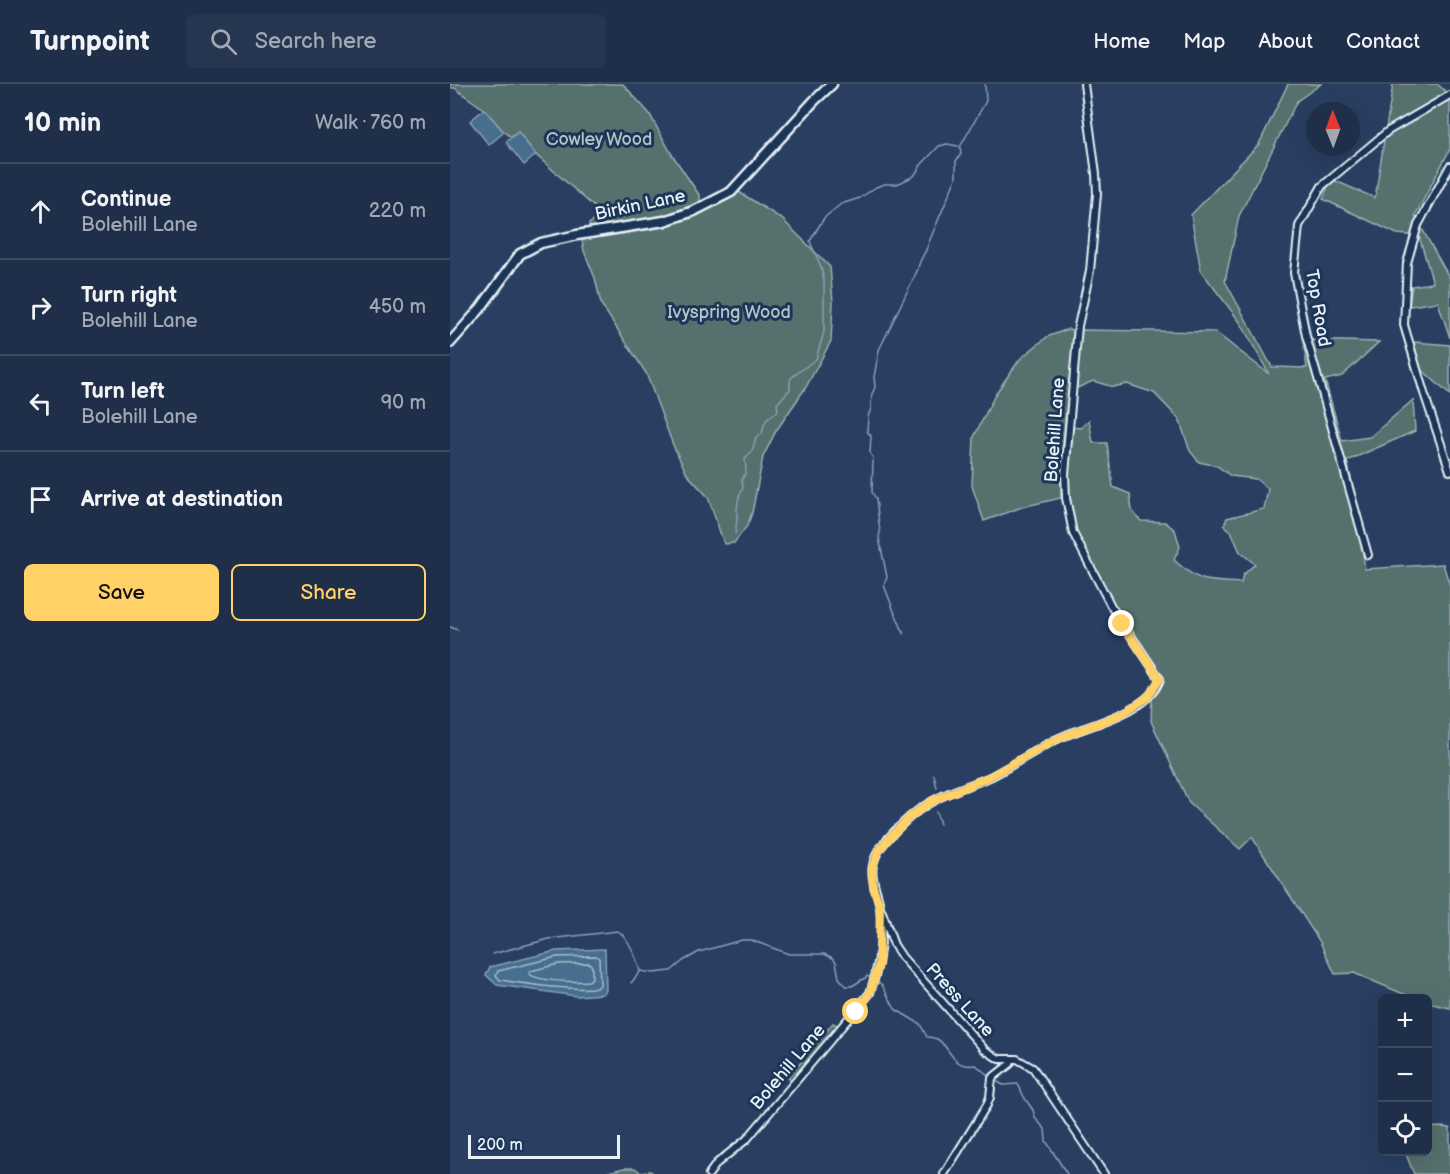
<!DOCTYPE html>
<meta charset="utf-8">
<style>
body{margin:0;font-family:"Balsamiq Sans",sans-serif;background:#273650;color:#f1f3f6}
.controls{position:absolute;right:18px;bottom:18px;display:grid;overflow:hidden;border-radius:9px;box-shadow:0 6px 24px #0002}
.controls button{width:54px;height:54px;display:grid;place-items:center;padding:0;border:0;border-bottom:2px solid #3c4a61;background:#1f2e49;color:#f1f3f6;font:30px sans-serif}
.compass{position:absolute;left:856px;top:18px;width:54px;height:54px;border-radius:50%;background:#1f2e49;box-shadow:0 6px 24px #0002;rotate:359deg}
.scale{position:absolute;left:18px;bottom:15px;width:152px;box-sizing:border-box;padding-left:6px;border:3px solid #e8f1f8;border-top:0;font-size:16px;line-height:21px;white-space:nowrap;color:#e8f1f8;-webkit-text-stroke:4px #1d3557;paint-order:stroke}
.stop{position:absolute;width:18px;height:18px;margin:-14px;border:4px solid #ffd166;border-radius:50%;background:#fff}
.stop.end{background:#ffd166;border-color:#fff;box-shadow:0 2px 6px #0008}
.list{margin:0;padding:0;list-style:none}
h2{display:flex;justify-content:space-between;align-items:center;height:78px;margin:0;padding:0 24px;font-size:26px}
h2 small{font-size:20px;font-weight:400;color:#a1a8b4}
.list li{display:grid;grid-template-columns:39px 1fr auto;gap:18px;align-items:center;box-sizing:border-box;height:96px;padding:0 24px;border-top:2px solid #3c4a61}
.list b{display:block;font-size:22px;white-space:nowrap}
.list p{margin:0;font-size:20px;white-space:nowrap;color:#a1a8b4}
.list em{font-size:20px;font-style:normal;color:#a1a8b4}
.actions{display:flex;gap:12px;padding:18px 24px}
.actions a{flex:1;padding:14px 0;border:2px solid #ffd166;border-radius:9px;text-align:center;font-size:21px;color:#ffd166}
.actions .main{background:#ffd166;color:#111}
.icon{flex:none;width:33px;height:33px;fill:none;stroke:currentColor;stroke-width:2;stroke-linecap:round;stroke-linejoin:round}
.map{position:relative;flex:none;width:1000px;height:1090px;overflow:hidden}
header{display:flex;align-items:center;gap:36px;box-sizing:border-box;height:84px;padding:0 30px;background:#1f2e49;border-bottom:2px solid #3c4a61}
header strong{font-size:28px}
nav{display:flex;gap:33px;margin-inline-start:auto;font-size:21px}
.search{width:420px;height:54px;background:#273650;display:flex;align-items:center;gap:15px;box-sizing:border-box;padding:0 21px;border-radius:9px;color:#a1a8b4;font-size:22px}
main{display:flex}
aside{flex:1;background:#1f2e49}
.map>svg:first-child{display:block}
</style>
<header>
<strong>Turnpoint</strong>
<div class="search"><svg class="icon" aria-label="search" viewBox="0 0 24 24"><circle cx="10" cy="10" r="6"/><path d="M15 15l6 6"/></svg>Search here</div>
<nav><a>Home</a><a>Map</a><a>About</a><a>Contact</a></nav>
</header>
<main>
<aside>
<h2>10 min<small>Walk · 760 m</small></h2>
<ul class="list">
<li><svg class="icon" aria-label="ahead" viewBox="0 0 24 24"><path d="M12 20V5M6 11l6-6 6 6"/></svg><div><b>Continue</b><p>Bolehill Lane</p></div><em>220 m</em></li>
<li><svg class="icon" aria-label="right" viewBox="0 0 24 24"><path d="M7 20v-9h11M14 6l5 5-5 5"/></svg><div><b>Turn right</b><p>Bolehill Lane</p></div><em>450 m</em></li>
<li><svg class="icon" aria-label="left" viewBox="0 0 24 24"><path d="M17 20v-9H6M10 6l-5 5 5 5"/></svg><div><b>Turn left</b><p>Bolehill Lane</p></div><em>90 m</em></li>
<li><svg class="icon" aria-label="arrive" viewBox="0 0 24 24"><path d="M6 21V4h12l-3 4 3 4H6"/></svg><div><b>Arrive at destination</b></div></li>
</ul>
<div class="actions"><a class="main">Save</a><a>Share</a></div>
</aside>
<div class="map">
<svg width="1000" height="1090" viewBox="0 0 1000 1090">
<rect width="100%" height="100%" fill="#293e61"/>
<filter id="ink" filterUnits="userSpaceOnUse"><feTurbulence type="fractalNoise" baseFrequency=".0167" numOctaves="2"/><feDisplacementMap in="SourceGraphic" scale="12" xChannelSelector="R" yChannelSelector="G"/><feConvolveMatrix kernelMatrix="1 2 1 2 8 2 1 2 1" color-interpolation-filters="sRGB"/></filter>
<g filter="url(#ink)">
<g fill="#546f6d" stroke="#9eb0b2" stroke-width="1.5">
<path d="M0 0H173L199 29 221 69 250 112V118L209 134 140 144 139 140 152 130 86 71 68 48 61 53C49 46 44 33 33 25 24 17 14 12 5 4H0Z"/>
<path d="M838 0H871L847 17 789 132 775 197 822 283 857 284 853 256 929 258 892 292 875 296 892 357 920 353 963 316 965 347 897 377 905 411 915 485 993 480 1000 502V924L978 919V914H963L904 889 885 890 870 858 802 753 790 765 739 719 701 637 702 611 712 594V591L690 557H687L663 521 624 448 619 421V380L622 343 631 344 639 336 643 359H657L663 403 680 410 682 427 691 437 715 438 725 446 730 463 724 476C752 501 755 496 791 499L793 491 805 480 790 468 781 447 774 441 777 434 814 425 818 405 806 395 781 392 767 382 749 378 740 367 729 335 704 309 677 300 663 303 643 297 625 305 630 246 765 248 819 290 790 238 751 187 741 131 809 60Z"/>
<path d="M943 0H987L1000 11V65L965 132 1000 195V254L988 218 959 222 962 202 983 199 969 152 947 150 873 115 881 95 925 114Z"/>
<path d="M289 108 332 135 380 183 383 218 381 257 356 303 326 347 313 373 302 429 297 442 284 459 274 460 258 413 237 390 223 361 196 289 151 220 145 194 134 167 132 156 215 143 244 131Z"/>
<path d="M618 245 624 246 611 380V414L572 423 534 437 522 402 524 353 546 309 570 275 597 253Z"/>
<path d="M964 258 1000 261V311L970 284Z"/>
<path d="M383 939 389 942 358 981 342 997 338 994Z"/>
<path d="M990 1043 1000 1044V1090H964L955 1068H978V1044Z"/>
<path d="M174 1084H185L191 1089 200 1087 205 1090H151Z"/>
</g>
<g fill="#466e8e" stroke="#87a2b8" stroke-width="1.5">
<path d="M34 25 54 48 39 61 20 37Z"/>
<path d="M68 48 86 71 74 81 56 58Z"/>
<path d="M155 865 156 906 153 910 127 912 47 901 36 891 40 883 106 867Z"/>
</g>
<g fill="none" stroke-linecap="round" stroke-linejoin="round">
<g stroke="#a7bdce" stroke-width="1.5">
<path d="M146 872 149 874 150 901 147 904C115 906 83 901 50 896L46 891 48 887 107 873Z"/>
<path d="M139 879 142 882V894L139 897C125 898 90 898 79 890L81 887 108 880Z"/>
</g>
<g stroke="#87a2b8" stroke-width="1.5">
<path d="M285 450C289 435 284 417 293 404L292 396 296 387 295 375 302 368 306 354 312 350C315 334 316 336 328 327L327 320 340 305V297L342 293 366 275 374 248V197L371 183 361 160 360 157 374 134 391 120 410 114 426 103 435 100H447L464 92 471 81 489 62 497 60 508 62"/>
<path d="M445 530 434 501 437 493 429 454 430 448 426 415 422 408 423 375 420 369 421 352 417 347 418 333 421 324 422 310 425 303 424 293 429 266 468 185C469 175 477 168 479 158L506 94V77L511 70 510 63 536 17 535 0"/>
<path d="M446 531 454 550"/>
<path d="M0 543 8 546"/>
<path d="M484 691 487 704"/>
<path d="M486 728 490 740"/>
<path d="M42 870 99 855 168 847C180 855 186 873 190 887"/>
<path d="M190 887 203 889 221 887 233 877 249 868 292 856H301L339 870H374L383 874 386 878 389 894 396 902H402L418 892 421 894"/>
<path d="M425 896 432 901 445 925 470 940 477 953C480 953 484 954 487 955 501 963 501 985 526 981L539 992"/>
<path d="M181 899 190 888"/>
<path d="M543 995 553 1001 568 1000 574 1013 583 1026 585 1034 595 1045 596 1057 617 1090"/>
</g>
<defs>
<g id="street">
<path d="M1000 82 968 141 957 179 954 241 974 309 1000 387"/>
<path d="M918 471 856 252 844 189 849 142 872 102 938 47 1000 11"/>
<path d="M432 828 444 861 452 873 535 966 549 975H567L583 984 654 1090"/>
<path d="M259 1090 267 1079 297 1055 420 909C429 882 434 852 430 823 427 802 415 789 429 766 440 750 465 726 483 717 501 706 523 701 542 692 563 681 584 667 605 656 634 641 699 630 710 595L661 522 623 449 616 414 615 390 628 242 640 187 647 110 646 90 634 0"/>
<path d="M494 1090 537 1021 540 1013 542 994 560 980 561 976"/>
</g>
<path id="secondary" d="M0 259 30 225 70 170 91 159 127 151 214 137 244 127 281 108 364 17 382 0"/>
</defs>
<use href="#street" stroke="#e8f1f8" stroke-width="10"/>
<use href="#secondary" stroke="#e8f1f8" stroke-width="13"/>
<use href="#street" stroke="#1d3557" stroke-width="6"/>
<use href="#secondary" stroke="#1d3557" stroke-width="8"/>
</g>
</g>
<g fill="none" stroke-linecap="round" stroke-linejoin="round" filter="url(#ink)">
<path stroke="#ffd166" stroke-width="8" d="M406 928 420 909 429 880 430 822 423 803 422 785 428 768 439 754 460 733 482 717 541 692 607 655 672 630 698 613 710 595 672 540"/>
</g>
<g text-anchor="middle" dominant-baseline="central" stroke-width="6" stroke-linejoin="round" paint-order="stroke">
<g font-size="18" fill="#b4c4c7" stroke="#1d3557">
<text x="149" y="55">Cowley Wood</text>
<text x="279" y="228">Ivyspring Wood</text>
</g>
<g font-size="18" fill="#e8f1f8" stroke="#1d3557">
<text transform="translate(190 121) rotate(-12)">Birkin Lane</text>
<text transform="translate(868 224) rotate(80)">Top Road</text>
<text transform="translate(605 346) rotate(-86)">Bolehill Lane</text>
<text transform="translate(510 916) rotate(48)">Press Lane</text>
<text transform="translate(338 983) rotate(-50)">Bolehill Lane</text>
</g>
</g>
</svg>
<div class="controls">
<button>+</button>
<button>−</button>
<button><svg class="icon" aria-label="locate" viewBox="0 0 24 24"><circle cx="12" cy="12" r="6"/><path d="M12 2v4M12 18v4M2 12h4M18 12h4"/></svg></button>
</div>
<svg class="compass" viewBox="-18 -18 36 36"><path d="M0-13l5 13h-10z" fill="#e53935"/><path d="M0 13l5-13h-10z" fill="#a1a8b4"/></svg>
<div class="scale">200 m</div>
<div class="stop" style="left:406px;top:928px"></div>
<div class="stop end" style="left:672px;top:540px"></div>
</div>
</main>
